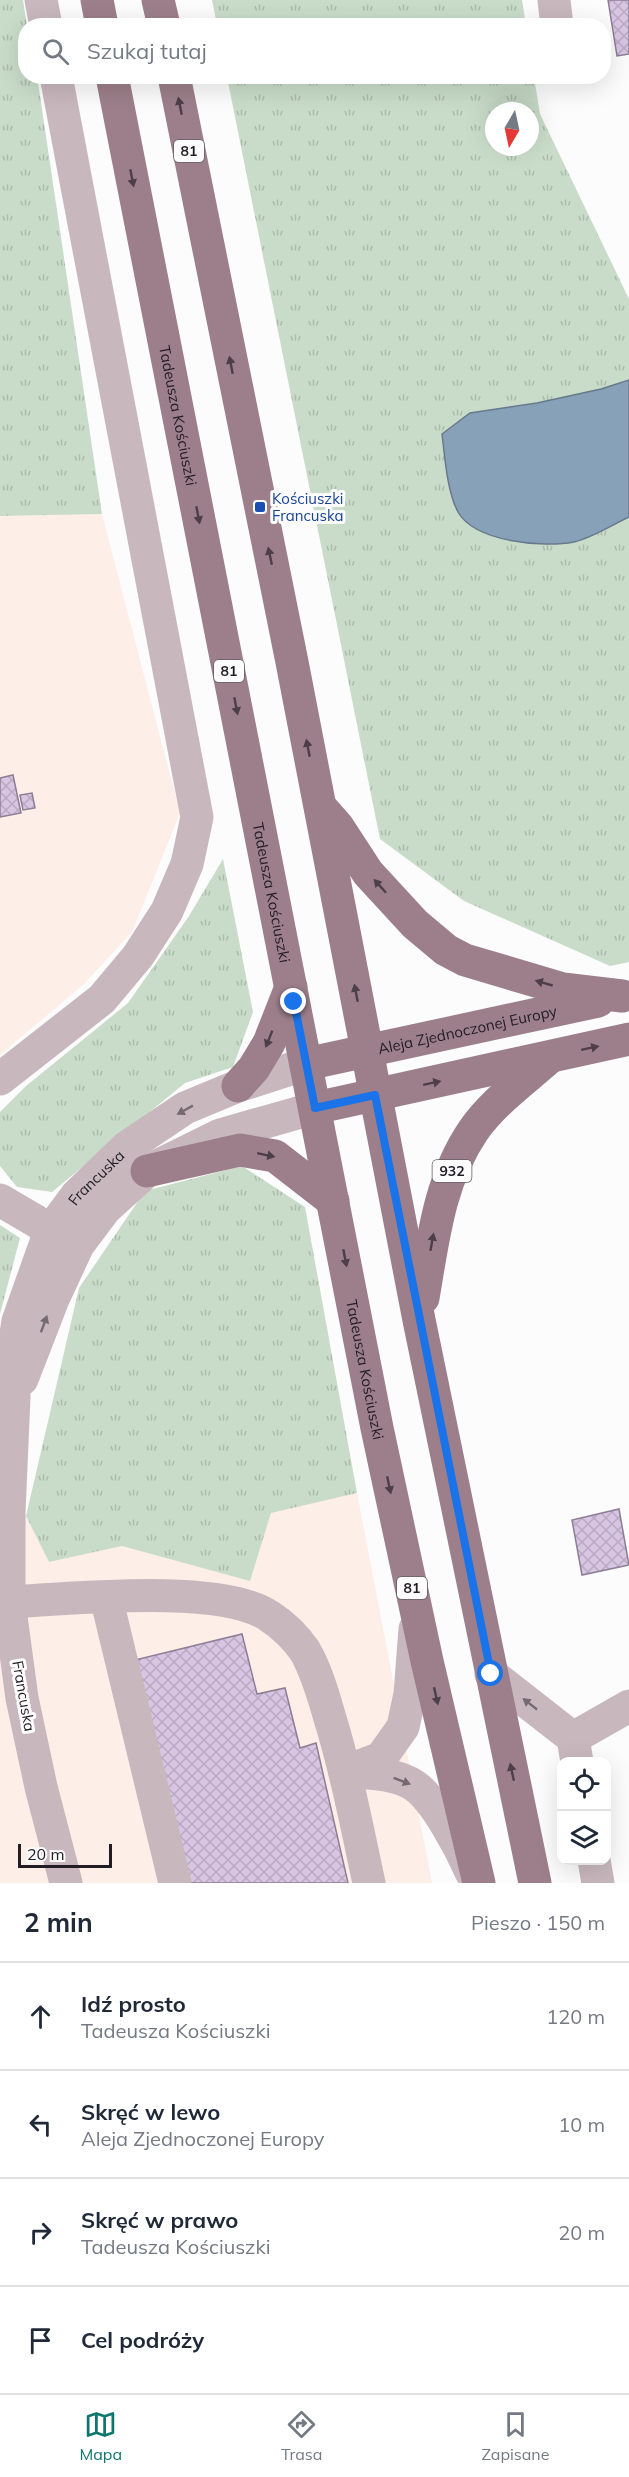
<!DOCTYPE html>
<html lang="pl">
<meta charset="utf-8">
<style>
body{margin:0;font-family:Mulish,sans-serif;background:#f6f6f7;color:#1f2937}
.controls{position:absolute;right:18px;bottom:18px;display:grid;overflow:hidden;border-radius:12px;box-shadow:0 6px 24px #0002}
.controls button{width:54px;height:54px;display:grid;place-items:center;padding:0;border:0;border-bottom:2px solid #e0e1e3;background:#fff;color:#1f2937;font:30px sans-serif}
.compass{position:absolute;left:485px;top:102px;width:54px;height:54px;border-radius:50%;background:#fff;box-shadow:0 6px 24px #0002;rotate:189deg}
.scale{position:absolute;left:18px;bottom:15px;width:94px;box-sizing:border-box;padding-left:6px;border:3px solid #221c25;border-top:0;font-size:16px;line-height:21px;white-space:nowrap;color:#221c25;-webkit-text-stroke:4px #fcfcfc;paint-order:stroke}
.stop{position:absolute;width:18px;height:18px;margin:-14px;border:4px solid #1a73e8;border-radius:50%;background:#fff}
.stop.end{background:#1a73e8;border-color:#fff;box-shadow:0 2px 6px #0008}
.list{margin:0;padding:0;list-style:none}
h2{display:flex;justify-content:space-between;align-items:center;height:78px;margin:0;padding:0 24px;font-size:26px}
h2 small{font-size:20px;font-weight:400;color:#747a83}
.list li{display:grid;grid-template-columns:39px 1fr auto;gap:18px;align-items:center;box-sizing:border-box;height:108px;padding:0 24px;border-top:2px solid #e0e1e3}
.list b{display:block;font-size:22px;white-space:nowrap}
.list p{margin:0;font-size:20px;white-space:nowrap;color:#747a83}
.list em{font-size:20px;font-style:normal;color:#747a83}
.icon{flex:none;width:33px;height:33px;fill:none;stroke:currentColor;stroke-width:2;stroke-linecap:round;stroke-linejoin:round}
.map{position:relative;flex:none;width:629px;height:1883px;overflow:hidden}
.search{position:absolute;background:#fff;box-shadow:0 6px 24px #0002;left:18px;right:18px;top:18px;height:66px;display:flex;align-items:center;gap:15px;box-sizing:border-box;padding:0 21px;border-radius:24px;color:#747a83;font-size:22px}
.sheet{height:510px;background:#fff}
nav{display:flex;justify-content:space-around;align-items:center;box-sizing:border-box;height:84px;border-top:2px solid #e0e1e3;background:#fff;font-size:16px;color:#747a83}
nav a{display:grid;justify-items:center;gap:3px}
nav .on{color:#0f766e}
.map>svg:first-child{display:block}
</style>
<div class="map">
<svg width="629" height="1883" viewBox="0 0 629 1883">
<defs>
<pattern id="grass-tufts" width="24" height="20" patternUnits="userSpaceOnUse" patternTransform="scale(1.5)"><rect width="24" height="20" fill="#c9dcc9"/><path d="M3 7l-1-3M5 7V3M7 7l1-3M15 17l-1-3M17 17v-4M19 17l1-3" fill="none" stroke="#acbcac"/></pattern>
<pattern id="building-cross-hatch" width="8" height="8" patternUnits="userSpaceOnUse" patternTransform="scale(1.5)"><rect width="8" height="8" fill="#d8c5e2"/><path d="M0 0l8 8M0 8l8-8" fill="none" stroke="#b9a9c2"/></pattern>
</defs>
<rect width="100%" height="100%" fill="#fcfcfc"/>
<g fill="#fdeee8">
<path d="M102 514 180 813 132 932 84 984 0 1055V516Z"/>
<path d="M0 1463 49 1562 357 1493 432 1883H0Z"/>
</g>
<g fill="url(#grass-tufts)" fill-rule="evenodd">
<path d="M0 0H23L27 25 26 26V76L37 77 39 89 102 514 0 516Z"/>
<path d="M212 0H522L526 25H217Z"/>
<path d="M227 77H534L540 114 629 299V962L610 966 464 901 380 839ZM494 111H530V147H494Z"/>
<path d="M223 859 253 1012 233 1067 185 1083 52 1192 17 1187 0 1166V1112L26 1086 128 1003 189 916Z"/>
<path d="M242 1166 305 1207 357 1493 271 1513 250 1581 122 1546 49 1562 26 1516 79 1288 145 1191Z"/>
<path d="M0 1225 20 1238 0 1314Z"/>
</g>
<path fill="#87a1b8" stroke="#69798c" stroke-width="1.5" d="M629 380V517C612 525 592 538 574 542 543 548 475 542 458 512 447 491 445 458 442 434L470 413 537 403 601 389Z"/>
<g fill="url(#building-cross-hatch)" stroke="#8d7d95" stroke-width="1.5">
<path d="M608 0H629V54L617 56Z"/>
<path d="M13 775 21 813 0 817V778Z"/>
<path d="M32 793 35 808 23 810 20 795Z"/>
<path d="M619 1509 629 1565 582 1575 572 1520Z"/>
<path d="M242 1634 257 1694 285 1688 300 1748 316 1743 348 1883H189L135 1660Z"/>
</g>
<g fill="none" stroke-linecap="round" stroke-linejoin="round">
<g stroke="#c8b8be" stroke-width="33">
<path d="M41 0 46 26"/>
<path d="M554 0 557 26"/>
<path d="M0 1079 102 999 138 956 167 911 187 864 197 817 56 76"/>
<path d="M0 1200 68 1240"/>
<path d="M22 1379 53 1299 78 1245 105 1209 147 1171 220 1135 315 1108"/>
<path d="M106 1597 175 1883"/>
<path d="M9 1602C70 1599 221 1583 269 1616 283 1625 296 1638 305 1651 316 1670 323 1694 329 1715 346 1770 357 1827 369 1883"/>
<path d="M491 1674 573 1738 577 1762"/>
<path d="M573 1738 629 1706"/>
<path d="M345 1772 381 1758 403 1727 410 1694 415 1629"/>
<path d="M347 1772C369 1773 396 1773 415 1786 436 1801 461 1849 471 1872"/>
<path d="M594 1860 598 1883"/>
<path id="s1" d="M66 1883 41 1787 22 1698 9 1602V1512L14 1397 12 1360 18 1321 50 1231 76 1196 127 1147 185 1108 238 1086 306 1064"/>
</g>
<g stroke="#9c7f8a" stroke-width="33">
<path d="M97 0 102 26"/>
<path d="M158 0 164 26"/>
<path id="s2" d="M112 76 377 1428 427 1661 479 1883"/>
<path d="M174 76 292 662 419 1320 535 1883"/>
<path d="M323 810 338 827 368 873 415 924 446 950 465 960 563 989 622 996"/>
<path id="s3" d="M306 1064 598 1001"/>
<path d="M238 1086 254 1068 269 1043 291 987"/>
<path d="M315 1108 629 1039"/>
<path d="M147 1171 240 1150 275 1156 333 1201"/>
<path d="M423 1298C433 1240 439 1181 473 1131 492 1103 523 1081 549 1058"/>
</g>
</g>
<defs><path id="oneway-solid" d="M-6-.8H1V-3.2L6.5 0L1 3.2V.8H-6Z" transform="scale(1.5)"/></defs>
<g fill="#4d3f48">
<use href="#oneway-solid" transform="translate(180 106) rotate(-101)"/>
<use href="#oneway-solid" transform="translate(132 178) rotate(79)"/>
<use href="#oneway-solid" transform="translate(231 365) rotate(-101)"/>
<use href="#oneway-solid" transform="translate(198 515) rotate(79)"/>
<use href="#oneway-solid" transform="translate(270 556) rotate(-102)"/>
<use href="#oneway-solid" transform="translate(236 706) rotate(79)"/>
<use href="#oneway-solid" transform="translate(308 748) rotate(-101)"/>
<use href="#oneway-solid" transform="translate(380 886) rotate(-132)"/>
<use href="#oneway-solid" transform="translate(544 983) rotate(-164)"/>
<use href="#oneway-solid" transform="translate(356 993) rotate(-101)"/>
<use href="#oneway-solid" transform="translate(269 1039) rotate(112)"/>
<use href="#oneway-solid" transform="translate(590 1048) rotate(-12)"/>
<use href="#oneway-solid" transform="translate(432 1083) rotate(-12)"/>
<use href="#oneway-solid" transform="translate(266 1155) rotate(12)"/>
<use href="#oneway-solid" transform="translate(432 1242) rotate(-80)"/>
<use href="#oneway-solid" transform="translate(345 1258) rotate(79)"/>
<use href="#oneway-solid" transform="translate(389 1485) rotate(78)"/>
<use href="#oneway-solid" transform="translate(436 1696) rotate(77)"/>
<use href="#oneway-solid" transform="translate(512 1772) rotate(-102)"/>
</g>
<g fill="#756a72">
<use href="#oneway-solid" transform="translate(185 1110) rotate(151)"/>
<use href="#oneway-solid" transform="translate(44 1324) rotate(-70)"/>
<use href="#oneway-solid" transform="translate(530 1704) rotate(-142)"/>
<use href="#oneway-solid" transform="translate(402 1781) rotate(21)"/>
</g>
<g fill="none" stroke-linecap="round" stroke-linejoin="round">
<path stroke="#1a73e8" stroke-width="8" d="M294 1002 315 1108 375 1095 491 1674"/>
</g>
<rect fill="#1a4fb4" stroke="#fcfcfc" stroke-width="2" x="254" y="501" width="12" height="12" rx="3"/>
<g text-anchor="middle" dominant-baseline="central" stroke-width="6" stroke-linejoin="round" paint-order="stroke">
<g fill="#fcfcfc" stroke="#635f66" stroke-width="1.5">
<rect x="174" y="140" width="30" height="22" rx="4.5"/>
<rect x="214" y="660" width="30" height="22" rx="4.5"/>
<rect x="432.5" y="1160" width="39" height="22" rx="4.5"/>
<rect x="397" y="1577" width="30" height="22" rx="4.5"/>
</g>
<g font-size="14" font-weight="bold" fill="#221c25">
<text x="189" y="151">81</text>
<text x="229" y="671">81</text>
<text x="452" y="1171">932</text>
<text x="412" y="1588">81</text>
</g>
<g font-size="15" fill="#221c25" stroke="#fcfcfc">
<text stroke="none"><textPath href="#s2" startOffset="346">Tadeusza Kościuszki</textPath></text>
<text stroke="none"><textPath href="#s2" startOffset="832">Tadeusza Kościuszki</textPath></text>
<text stroke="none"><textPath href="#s3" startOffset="165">Aleja Zjednoczonej Europy</textPath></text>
<text stroke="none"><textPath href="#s1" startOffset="735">Francuska</textPath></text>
<text stroke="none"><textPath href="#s2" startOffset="1318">Tadeusza Kościuszki</textPath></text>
<text transform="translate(24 1696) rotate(80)">Francuska</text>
</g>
<g font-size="15" fill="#164399" stroke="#fcfcfc" text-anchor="start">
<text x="272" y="498">Kościuszki<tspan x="272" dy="17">Francuska</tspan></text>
</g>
</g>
</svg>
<div class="controls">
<button><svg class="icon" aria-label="locate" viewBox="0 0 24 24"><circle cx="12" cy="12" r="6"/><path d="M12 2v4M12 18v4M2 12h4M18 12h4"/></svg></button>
<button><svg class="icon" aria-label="layers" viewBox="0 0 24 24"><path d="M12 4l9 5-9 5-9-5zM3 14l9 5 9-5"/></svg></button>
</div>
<svg class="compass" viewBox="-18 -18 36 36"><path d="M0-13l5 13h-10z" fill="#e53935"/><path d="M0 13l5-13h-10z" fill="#747a83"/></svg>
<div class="scale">20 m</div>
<div class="stop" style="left:491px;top:1674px"></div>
<div class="stop end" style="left:294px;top:1002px"></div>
<div class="search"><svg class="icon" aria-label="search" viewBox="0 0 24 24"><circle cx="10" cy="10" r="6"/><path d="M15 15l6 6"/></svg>Szukaj tutaj</div>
</div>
<section class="sheet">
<h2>2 min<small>Pieszo · 150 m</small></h2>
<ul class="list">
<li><svg class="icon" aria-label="ahead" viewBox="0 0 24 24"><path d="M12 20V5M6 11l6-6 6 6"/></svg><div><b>Idź prosto</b><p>Tadeusza Kościuszki</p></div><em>120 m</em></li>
<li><svg class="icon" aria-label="left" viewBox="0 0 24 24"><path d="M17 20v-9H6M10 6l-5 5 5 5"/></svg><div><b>Skręć w lewo</b><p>Aleja Zjednoczonej Europy</p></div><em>10 m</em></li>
<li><svg class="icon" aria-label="right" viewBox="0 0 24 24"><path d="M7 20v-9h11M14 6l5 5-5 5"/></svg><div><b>Skręć w prawo</b><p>Tadeusza Kościuszki</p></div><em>20 m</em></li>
<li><svg class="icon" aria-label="arrive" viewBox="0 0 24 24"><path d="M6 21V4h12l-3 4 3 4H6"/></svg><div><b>Cel podróży</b></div></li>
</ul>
</section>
<nav>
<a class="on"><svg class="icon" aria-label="map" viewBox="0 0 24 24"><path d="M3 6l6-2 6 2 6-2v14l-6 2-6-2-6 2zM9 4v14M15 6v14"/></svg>Mapa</a>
<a><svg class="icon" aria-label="directions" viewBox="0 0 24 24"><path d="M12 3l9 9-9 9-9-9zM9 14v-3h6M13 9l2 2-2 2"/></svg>Trasa</a>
<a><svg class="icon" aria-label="saved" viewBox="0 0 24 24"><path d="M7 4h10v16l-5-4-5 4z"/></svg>Zapisane</a>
</nav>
